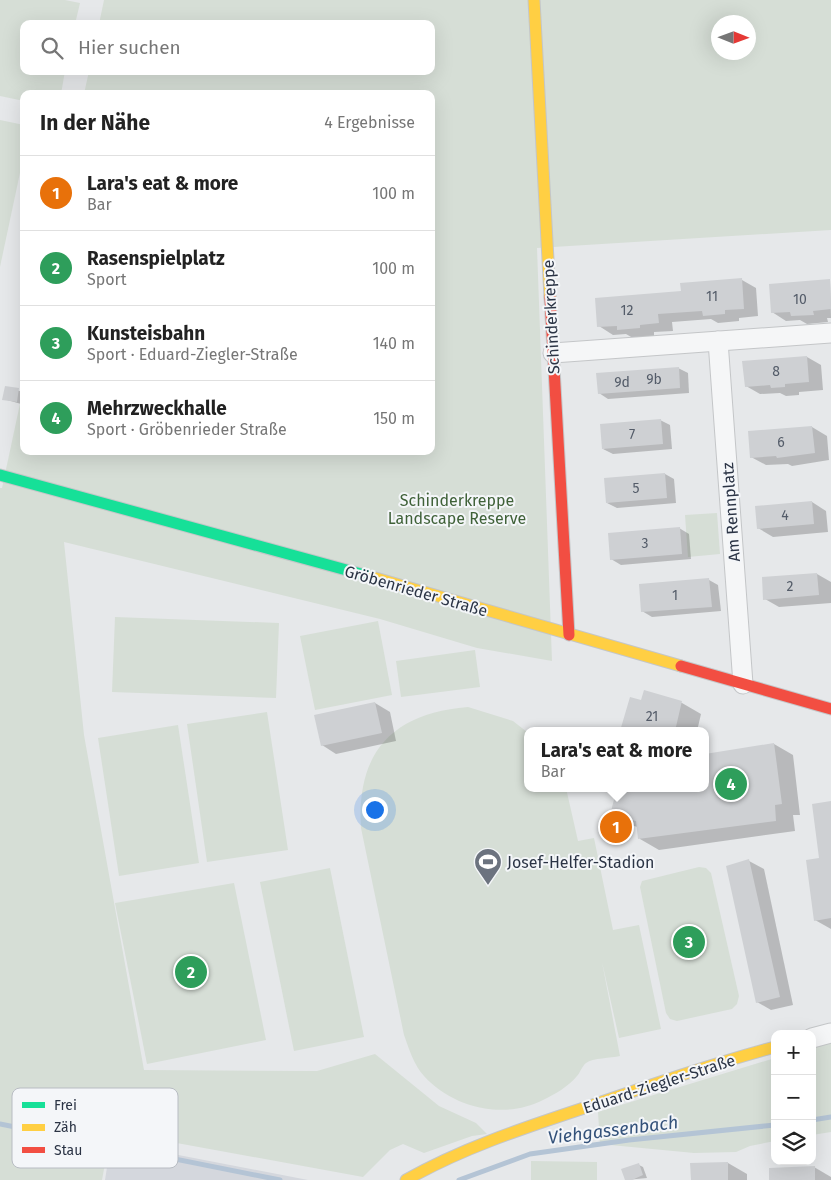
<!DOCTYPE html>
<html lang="de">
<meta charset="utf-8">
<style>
body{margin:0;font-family:"Fira Sans",sans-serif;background:#f6f6f6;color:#222}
.controls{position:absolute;right:15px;bottom:15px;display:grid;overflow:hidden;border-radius:10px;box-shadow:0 5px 20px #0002}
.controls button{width:45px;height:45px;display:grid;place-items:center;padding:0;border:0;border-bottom:1px solid #e0e0e0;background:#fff;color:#222;font:25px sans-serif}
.compass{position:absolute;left:711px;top:15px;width:45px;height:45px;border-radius:50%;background:#fff;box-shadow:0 5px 20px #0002;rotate:91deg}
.you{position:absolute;left:374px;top:809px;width:18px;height:18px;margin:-12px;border:4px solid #fff;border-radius:50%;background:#1a73e8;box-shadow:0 0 0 8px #1a73e833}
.badge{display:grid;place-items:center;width:32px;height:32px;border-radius:50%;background:#0f766e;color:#fff;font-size:16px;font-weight:700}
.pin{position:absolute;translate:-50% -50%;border:2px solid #fff;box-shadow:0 1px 5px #0006}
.popup{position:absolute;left:524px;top:727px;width:185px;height:65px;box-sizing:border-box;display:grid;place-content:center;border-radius:10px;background:#fff;filter:drop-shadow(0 1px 4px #0005);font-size:16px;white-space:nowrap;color:#767676}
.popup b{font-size:19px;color:#222}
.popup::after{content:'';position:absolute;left:50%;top:100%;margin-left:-10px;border:10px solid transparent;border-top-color:#fff}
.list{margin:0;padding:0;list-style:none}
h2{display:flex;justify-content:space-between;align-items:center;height:65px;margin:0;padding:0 20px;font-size:21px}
h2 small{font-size:16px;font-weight:400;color:#767676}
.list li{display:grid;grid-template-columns:32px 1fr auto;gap:15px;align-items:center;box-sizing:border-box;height:75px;padding:0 20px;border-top:1px solid #e0e0e0}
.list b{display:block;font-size:19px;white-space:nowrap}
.list p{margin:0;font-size:16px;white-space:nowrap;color:#767676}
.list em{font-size:16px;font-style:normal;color:#767676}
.icon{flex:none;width:28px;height:28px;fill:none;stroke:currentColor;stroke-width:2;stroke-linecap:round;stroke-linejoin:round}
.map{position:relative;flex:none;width:831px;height:1180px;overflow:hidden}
.search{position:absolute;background:#fff;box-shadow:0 5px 20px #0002;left:20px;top:20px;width:415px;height:55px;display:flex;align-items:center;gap:12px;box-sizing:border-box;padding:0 18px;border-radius:10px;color:#767676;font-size:19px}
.panel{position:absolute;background:#fff;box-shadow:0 5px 20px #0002;left:20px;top:90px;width:415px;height:365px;border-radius:10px}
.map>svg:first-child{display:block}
</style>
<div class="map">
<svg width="831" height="1180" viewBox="0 0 831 1180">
<rect width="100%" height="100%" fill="#e6e8ea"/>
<path fill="#d4d7dd" d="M111 1142 308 1180H105Z"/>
<g fill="#d6ded6" fill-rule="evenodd">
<path d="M0 0H65L80 3 75 24H24V71H65L61 94H24V101L0 96Z"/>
<path d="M104 0H831V230L537 248 552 661 477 648 380 619 64 542 84 735 144 1070 317 1071 375 1054 439 1106 476 1123 487 1134 472 1136 424 1153 403 1144 390 1150 363 1177 111 1131 102 1180H0V488H2L24 385V451H431V94H84L89 71H431V24H99ZM718 22H748V52H718Z"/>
<path d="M0 120 24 125V154L0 267Z"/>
<path d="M717 513 720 554 688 557 685 515Z"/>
<path d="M115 617 279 623 276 698 112 692Z"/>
<path d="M378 621 392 695 315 710 300 636Z"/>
<path d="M475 650 480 687 401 697 396 661Z"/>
<path d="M468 707 513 721 527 732V788H566L578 841 594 838 613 930 639 925 661 1029 619 1038 602 962 620 1056C611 1058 593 1058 586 1063 582 1066 580 1073 577 1076 568 1087 555 1094 543 1100 504 1120 453 1108 424 1076 414 1065 409 1049 404 1035L361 828C356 752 393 713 468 707Z"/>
<path d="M267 712 288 850 207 862 187 724Z"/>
<path d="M178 725 199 863 119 876 98 738Z"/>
<path d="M699 867 706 868 711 873 739 996 737 1004 732 1009 677 1021 670 1019 666 1013 640 887 642 881Z"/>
<path d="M330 868 364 1037 294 1051 260 882Z"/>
<path d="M234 883 266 1040 147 1064 115 903Z"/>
<path d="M831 1043V1132L812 1135V1047Z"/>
<path d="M775 1058V1141L750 1146 736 1152 694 1153 600 1144 598 1112Z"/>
<path d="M531 1161 597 1162V1180H531Z"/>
</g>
<g fill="#0003">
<path d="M742 280 756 288 758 316 739 318V321L718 323 711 319 672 322 673 331 654 332V336L633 338 626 334 613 335 599 326 682 292Z"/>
<path d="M830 280 831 318H827L828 322 807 324 800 320 786 321 772 312 770 285Z"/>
<path d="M807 357 821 365 823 390 799 392V395L786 396 780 393 760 394 746 386Z"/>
<path d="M678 368 688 373 689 393 608 399 599 393Z"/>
<path d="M6 387 23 392 21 404 4 399Z"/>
<path d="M660 420 670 425 672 449 613 454 603 449Z"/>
<path d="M812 427 827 436 829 460 792 466 788 464 766 465 751 457 749 432Z"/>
<path d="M665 474 674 479 676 503 617 508 607 503Z"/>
<path d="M812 502 826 511 828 532 773 537 758 528Z"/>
<path d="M679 528 689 534 691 559 621 565 611 559Z"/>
<path d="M817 574 831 582V603L779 607 765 599 763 579Z"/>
<path d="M709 580 718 585 721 611 652 617 642 611Z"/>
<path d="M645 692 682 703 701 714 697 731H622L642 702Z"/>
<path d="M375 703 390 712 396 741 336 754 322 745Z"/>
<path d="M774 744 793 755 800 815H793L795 831 659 850 640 839 638 827 630 825 611 814 705 788V755Z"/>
<path d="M831 803V929L815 920 821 859Z"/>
<path d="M749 861 764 869 793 1005 771 1010 757 1002Z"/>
<path d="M728 1163 747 1174V1180H692Z"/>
<path d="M639 1165 643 1167 647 1178 626 1180Z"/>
<path d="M814 1167 831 1177V1180H770Z"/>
</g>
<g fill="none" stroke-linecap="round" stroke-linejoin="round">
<g stroke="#b4c4d5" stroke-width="5">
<path d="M812 1120 831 1117"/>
<path d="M0 1124 280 1180"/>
<path d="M459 1180 530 1154 629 1140 775 1125"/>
</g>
</g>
<g fill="#ced0d3">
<path d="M742 278 744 309 725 310V314L703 316 702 311 658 314 659 323 640 325V328L617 330V326L597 327 595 298 681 291 680 283Z"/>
<path d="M830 279 831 309 813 311 814 315 791 316 790 312 771 313 769 284Z"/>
<path d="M807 356 809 382 785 384V387L771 388 770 385 745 387 742 361Z"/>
<path d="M679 367 680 388 598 394 596 373Z"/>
<path d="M5 386 19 388 17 402 2 400Z"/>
<path d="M661 419 663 444 602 449 600 424Z"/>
<path d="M812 426 815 453 777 458 776 456 750 458 748 431Z"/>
<path d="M665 473 667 498 606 503 604 478Z"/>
<path d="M812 501 814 524 757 529 755 506Z"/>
<path d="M680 527 682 554 610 560 608 533Z"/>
<path d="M817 573 819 595 763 600 762 577Z"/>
<path d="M709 578 712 607 641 612 639 584Z"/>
<path d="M644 690 682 701 675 731H620L630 697 641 700Z"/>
<path d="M375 702 382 733 321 746 314 715Z"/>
<path d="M774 743 782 804 775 805 776 821 638 839 636 821 610 815 617 788H705V754Z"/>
<path d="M831 801V918L814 921 806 860 819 858 812 804Z"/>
<path d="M749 859 780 997 756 1003 726 866Z"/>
<path d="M728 1162V1180H691L690 1163Z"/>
<path d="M639 1163 643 1175 632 1180H625L621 1169Z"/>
<path d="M815 1166V1180H769V1168Z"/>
</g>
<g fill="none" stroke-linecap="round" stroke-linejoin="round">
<defs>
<g id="street">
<path d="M718 341 743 684"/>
<path d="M553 353 831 333"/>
<path d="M812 1038 831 1033"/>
</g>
<path id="fast" d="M0 475 372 577"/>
<g id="slow">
<path d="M534 0 550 297"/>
<path d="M372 577 681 666"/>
<path d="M406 1180C464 1147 527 1127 590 1106 651 1085 712 1064 775 1047"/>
</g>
<g id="jam">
<path d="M550 297 569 635"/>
<path d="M681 666 831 709"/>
</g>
</defs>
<use href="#street" stroke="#c4c6c8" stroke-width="21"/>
<use href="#fast" stroke="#c4c6c8" stroke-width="13"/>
<use href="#slow" stroke="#c4c6c8" stroke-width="13"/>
<use href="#jam" stroke="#c4c6c8" stroke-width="13"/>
<use href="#street" stroke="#f5f6f7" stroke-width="19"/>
<use href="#fast" stroke="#16e098" stroke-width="11"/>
<use href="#slow" stroke="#ffcf43" stroke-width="11"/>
<use href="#jam" stroke="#f24e42" stroke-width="11"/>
</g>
<defs>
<symbol id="stadium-pin" viewBox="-11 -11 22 30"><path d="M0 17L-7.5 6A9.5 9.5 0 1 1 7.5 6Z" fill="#6c737f" stroke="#f4f6f9"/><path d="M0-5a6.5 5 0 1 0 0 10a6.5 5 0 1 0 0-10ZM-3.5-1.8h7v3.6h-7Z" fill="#fff"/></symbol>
</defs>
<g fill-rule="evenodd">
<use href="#stadium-pin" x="472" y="846" width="32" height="43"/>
</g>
<g text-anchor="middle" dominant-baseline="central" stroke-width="4" stroke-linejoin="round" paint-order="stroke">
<g font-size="14" fill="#545c69">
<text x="712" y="296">11</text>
<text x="800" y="299">10</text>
<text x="627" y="310">12</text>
<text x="776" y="371">8</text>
<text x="654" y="379">9b</text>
<text x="622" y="382">9d</text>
<text x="632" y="434">7</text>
<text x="781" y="442">6</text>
<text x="636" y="488">5</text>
<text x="785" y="515">4</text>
<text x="645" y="543">3</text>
<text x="790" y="586">2</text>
<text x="675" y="595">1</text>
<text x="652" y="716">21</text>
</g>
<g font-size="16" fill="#2b3445" stroke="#f4f6f9">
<text transform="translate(551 317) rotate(-93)">Schinderkreppe</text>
<text transform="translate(731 512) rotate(-94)">Am Rennplatz</text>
<text transform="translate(416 591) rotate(16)">Gröbenrieder Straße</text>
<text transform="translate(659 1084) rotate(-18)">Eduard-Ziegler-Straße</text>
</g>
<g font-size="16" fill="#3f6138" stroke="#f4f6f9">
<text x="457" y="500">Schinderkreppe<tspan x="457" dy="18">Landscape Reserve</tspan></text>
</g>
<g font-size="16" fill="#2b3445" stroke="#f4f6f9" text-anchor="start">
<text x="507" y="862">Josef-Helfer-Stadion</text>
</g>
<g font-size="18" font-style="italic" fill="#34527a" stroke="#f4f6f9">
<text transform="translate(613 1130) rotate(-7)">Viehgassenbach</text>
</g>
</g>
<rect x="12" y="1088" width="166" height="80" rx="8" fill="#f4f6f9" stroke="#b8bcc3" stroke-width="1"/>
<rect x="22" y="1102" width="23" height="6" fill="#16e098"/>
<rect x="22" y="1124" width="23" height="7" fill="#ffcf43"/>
<rect x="22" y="1147" width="23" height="6" fill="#f24e42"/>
<g font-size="14" fill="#2b3445">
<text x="54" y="1110">Frei</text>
<text x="54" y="1132">Zäh</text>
<text x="54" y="1155">Stau</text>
</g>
</svg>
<div class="controls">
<button>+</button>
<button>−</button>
<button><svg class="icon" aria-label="layers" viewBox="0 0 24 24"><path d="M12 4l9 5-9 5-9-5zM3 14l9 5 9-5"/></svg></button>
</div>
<svg class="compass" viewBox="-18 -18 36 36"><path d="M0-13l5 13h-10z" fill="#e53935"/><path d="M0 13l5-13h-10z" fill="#767676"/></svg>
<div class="you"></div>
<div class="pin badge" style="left:616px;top:827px;background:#e8710a">1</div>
<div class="popup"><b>Lara's eat &amp; more</b>Bar</div>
<div class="pin badge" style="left:191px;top:972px;background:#2e9e5b">2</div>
<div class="pin badge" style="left:689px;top:942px;background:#2e9e5b">3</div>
<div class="pin badge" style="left:731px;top:784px;background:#2e9e5b">4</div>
<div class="search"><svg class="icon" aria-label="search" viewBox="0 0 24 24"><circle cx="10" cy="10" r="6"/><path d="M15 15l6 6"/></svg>Hier suchen</div>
<section class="panel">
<h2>In der Nähe<small>4 Ergebnisse</small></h2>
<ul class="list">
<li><span class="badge" style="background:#e8710a">1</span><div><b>Lara's eat &amp; more</b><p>Bar</p></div><em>100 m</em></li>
<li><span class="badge" style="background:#2e9e5b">2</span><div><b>Rasenspielplatz</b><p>Sport</p></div><em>100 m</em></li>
<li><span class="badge" style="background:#2e9e5b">3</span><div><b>Kunsteisbahn</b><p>Sport · Eduard-Ziegler-Straße</p></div><em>140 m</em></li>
<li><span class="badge" style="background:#2e9e5b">4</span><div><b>Mehrzweckhalle</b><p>Sport · Gröbenrieder Straße</p></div><em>150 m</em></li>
</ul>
</section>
</div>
